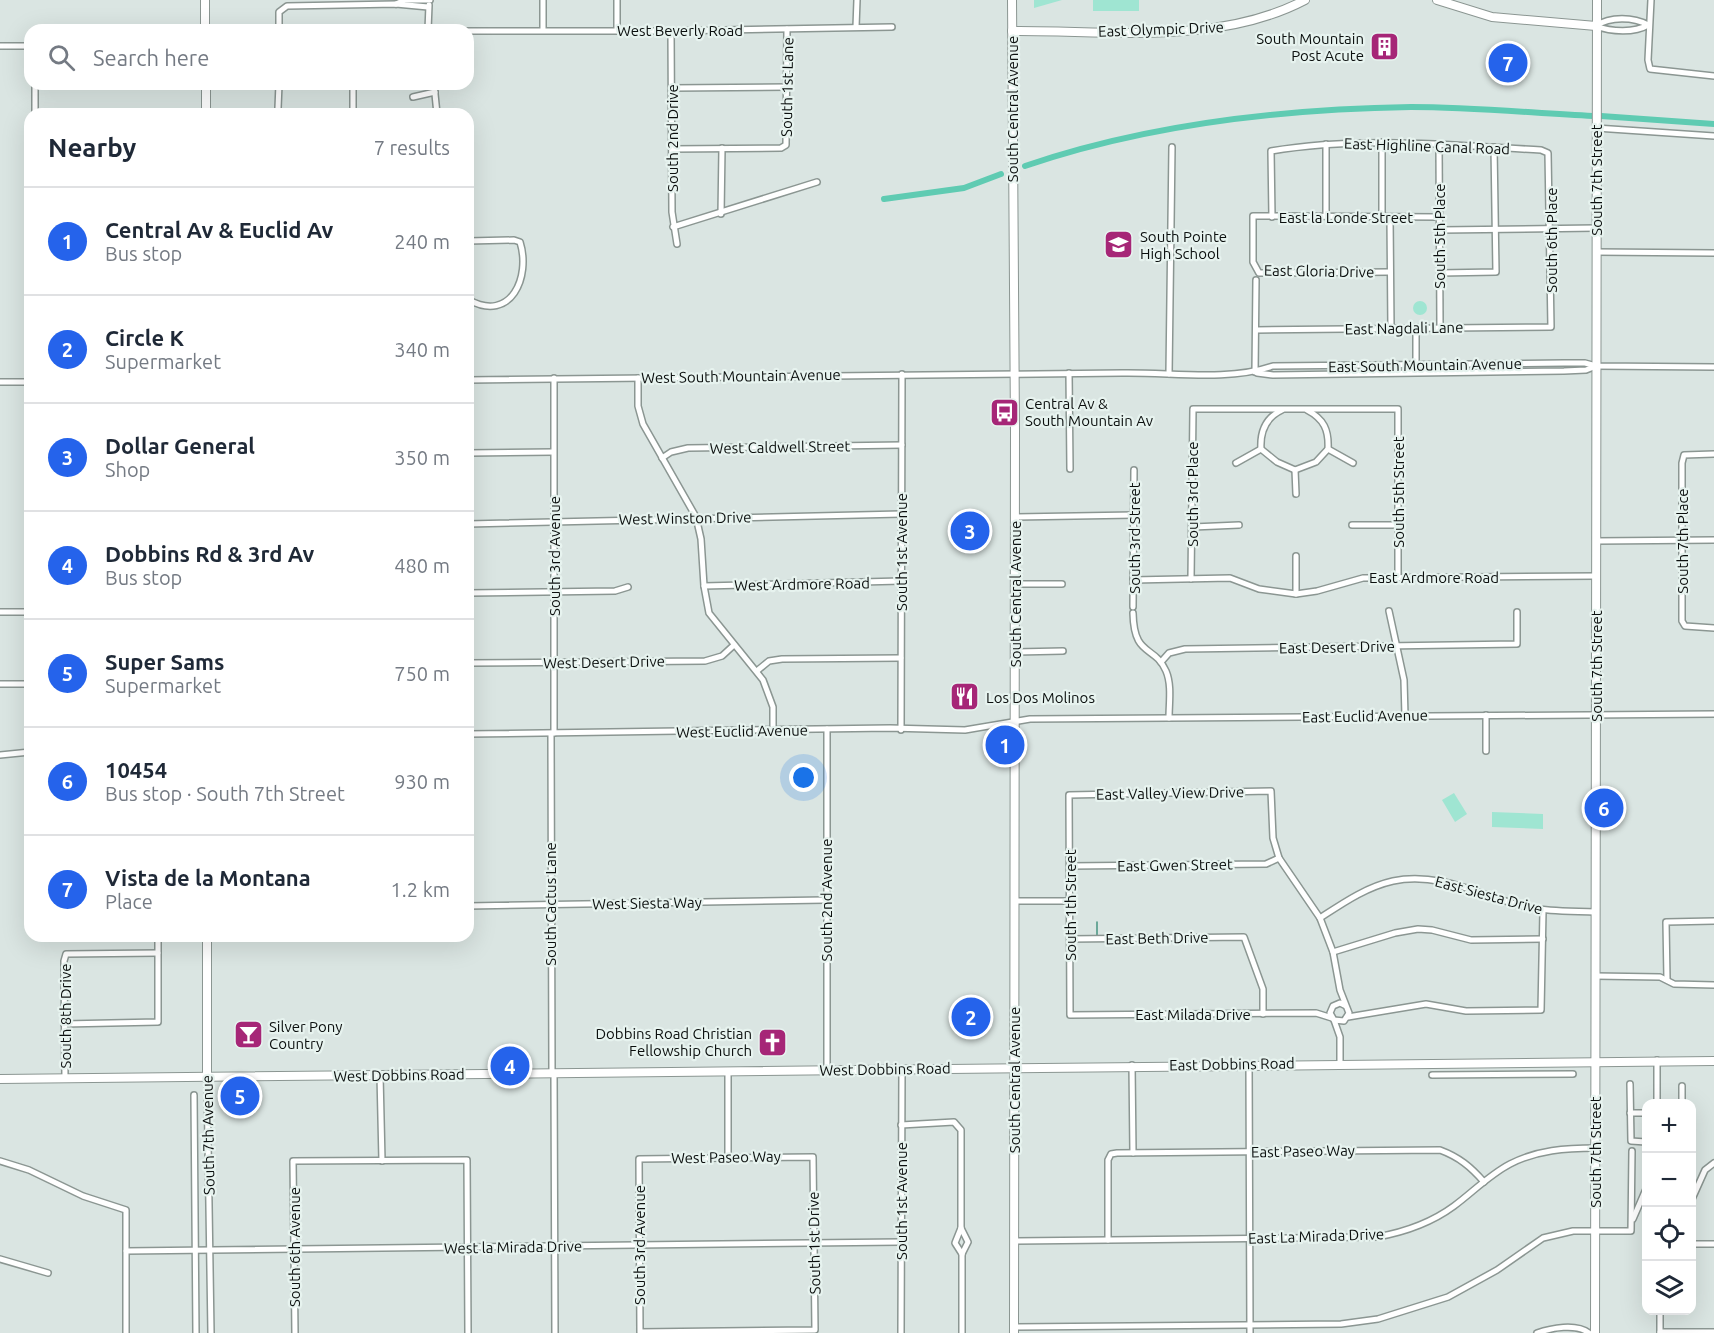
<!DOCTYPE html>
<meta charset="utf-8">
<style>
body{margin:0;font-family:Ubuntu,sans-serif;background:#f6f6f7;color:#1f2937}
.controls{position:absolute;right:18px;bottom:18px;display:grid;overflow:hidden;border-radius:12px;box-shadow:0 6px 24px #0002}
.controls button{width:54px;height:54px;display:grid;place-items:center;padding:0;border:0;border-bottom:2px solid #e0e1e3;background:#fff;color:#1f2937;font:30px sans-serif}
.you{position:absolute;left:804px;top:778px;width:21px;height:21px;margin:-15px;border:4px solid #fff;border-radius:50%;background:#1a73e8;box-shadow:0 0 0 9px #1a73e833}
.badge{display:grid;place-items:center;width:39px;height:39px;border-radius:50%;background:#2563eb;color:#fff;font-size:20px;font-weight:700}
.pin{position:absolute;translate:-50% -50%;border:3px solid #fff;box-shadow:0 2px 6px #0006}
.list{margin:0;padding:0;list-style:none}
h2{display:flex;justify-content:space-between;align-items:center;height:78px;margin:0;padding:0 24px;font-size:26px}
h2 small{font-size:20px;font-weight:400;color:#747a83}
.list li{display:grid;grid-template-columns:39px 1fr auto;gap:18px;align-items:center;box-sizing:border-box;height:108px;padding:0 24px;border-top:2px solid #e0e1e3}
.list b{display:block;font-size:22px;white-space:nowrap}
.list p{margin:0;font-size:20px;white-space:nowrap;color:#747a83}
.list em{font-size:20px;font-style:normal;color:#747a83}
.icon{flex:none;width:33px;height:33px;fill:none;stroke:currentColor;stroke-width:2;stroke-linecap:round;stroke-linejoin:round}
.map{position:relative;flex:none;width:1714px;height:1333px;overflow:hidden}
.search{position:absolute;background:#fff;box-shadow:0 6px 24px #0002;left:24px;top:24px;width:450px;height:66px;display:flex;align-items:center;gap:15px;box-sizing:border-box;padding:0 21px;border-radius:18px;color:#747a83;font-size:22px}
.panel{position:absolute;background:#fff;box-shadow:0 6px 24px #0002;left:24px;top:108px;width:450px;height:834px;border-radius:18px}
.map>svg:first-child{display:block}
</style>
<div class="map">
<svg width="1714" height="1333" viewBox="0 0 1714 1333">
<rect width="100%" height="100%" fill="#dae5e2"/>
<g fill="#9fe5d2">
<path d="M1034 0H1062L1034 8Z"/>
<rect x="1093" y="0" width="46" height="11"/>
<circle cx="1420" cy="308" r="7"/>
<path d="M1454 793 1467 814 1455 822 1442 800Z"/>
<path d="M1492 812 1543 814V829L1492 827Z"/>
</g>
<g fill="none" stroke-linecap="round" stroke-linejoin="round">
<path stroke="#469381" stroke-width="1.5" d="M1097 922V935"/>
<g stroke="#5fcbb2" stroke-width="6">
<path d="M1601 116 1714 124"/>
<path d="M1025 166C1148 124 1281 109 1411 107 1472 107 1532 113 1593 116"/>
<path d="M884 199 964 188 1001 174"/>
</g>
<defs>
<g id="street">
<path d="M543 0V30"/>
<path d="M617 0V30"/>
<path d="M1651 0 1648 60 1650 69 1714 76"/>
<path d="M396 4 405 0H430"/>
<path d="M1596 26C1610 16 1634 17 1648 25"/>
<path d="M1596 26C1611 32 1635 33 1648 25"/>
<path d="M856 27 857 0"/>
<path d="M279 30V12L287 6 396 4 428 7"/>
<path d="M428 30 429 5"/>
<path d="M468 31H671L892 27"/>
<path d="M671 31 672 212 677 244"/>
<path d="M0 46H30"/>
<path d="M35 84V114"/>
<path d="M353 84V114"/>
<path d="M434 84 437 114"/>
<path d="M672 88 788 87"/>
<path d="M413 97 435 92"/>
<path d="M278 108 279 84"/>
<path d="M1596 128 1714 136"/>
<path d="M1439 145 1440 326"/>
<path d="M672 149 781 148 786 145 787 29"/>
<path d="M721 214 722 148"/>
<path d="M1326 216V144"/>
<path d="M1382 217V142"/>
<path d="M1390 217 1391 328"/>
<path d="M673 227 817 182"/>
<path d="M1441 230 1596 228"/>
<path d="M468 241 514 240 520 242C531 277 511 323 469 300"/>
<path d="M1596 252 1714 253"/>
<path d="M1390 272 1259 273 1253 262V216L1439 217"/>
<path d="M1440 273 1496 272 1494 147"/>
<path d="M1416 327V367"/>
<path d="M1256 330 1551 327 1548 153 1541 150C1451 145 1359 136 1271 151L1272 217"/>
<path d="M1255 372 1256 280"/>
<path d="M1069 373 1070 469"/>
<path d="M1257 373 1273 375 1564 371 1586 370 1596 366"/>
<path d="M1169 374 1172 147"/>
<path d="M554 378V733"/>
<path d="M638 378V406L643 424 696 517 701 539 704 586 709 613 763 680 773 707V730"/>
<path d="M468 380 1122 373C1172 372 1225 382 1273 366L1564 363H1585L1596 366 1714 367"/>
<path d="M0 382H30"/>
<path d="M1282 410C1265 418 1260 432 1261 449L1277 462 1295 470 1316 462 1328 449C1329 430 1324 419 1307 410"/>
<path d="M1328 449 1353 463"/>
<path d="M468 453 553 452"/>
<path d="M1714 454 1684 455 1682 463V621L1685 626 1714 628"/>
<path d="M662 458 671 452 688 448 902 445"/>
<path d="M1236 463 1261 449"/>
<path d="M1295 470 1296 494"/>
<path d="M1015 517 1134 515"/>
<path d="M468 524 901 514"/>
<path d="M1352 525H1397"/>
<path d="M1193 527 1239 525"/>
<path d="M1596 541 1714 540"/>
<path d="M1191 579 1193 409H1398V576"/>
<path d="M1133 580 1230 578 1259 589 1296 594 1317 591 1363 578 1596 576"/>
<path d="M1015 584H1062"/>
<path d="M704 586 901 581"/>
<path d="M468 593 615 591 628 587"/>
<path d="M1296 594V556"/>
<path d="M1133 607 1134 470"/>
<path d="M1389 611 1404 680 1405 716"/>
<path d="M0 612H30"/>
<path d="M1133 613C1134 658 1154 644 1166 671 1172 685 1169 703 1169 718"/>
<path d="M1015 652 1063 651"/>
<path d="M1161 662 1169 653 1185 649 1517 644V612"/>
<path d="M468 663 705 661 722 656 734 645"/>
<path d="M758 670 769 661 782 659 901 658"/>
<path d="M0 684H30"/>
<path d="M1486 715V751"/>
<path d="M827 729V1070"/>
<path d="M901 730 902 374"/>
<path d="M468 734 890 728 965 730 1030 719 1714 714"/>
<path d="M551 734 552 1073"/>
<path d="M0 755 30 752"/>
<path d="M1070 866 1266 864 1279 858"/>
<path d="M1015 901H1070"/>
<path d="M468 906 825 900"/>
<path d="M1320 918C1343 903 1366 887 1393 881 1437 871 1481 895 1522 906 1547 912 1570 911 1595 912"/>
<path d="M1070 939 1244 937 1263 989V1014"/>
<path d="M1333 952 1395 933 1418 929 1432 930 1471 940 1543 939"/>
<path d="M1595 976 1660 977 1674 984 1714 985"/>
<path d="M1667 979 1666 922 1714 921"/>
<path d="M1348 1017 1426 1004 1466 1011 1541 1010 1543 911"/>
<path d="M1332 1018 1316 1013 1070 1015 1069 795 1271 791 1273 838 1279 858 1320 918 1333 952 1340 990 1349 1013 1344 1021 1334 1020 1330 1013 1333 1006 1340 1003 1346 1006"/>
<path d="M1334 1020 1340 1037V1063"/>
<path d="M64 1024 158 1022V936"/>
<path d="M1657 1060V1104"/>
<path d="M1249 1064 1250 1333"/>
<path d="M1132 1065 1133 1153"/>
<path d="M728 1071V1157"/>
<path d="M554 1073 555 1333"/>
<path d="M380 1075 382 1161"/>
<path d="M1432 1075 1573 1074"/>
<path d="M207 1078 211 1333"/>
<path d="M65 1079 64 961 66 954 158 953"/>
<path d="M1630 1084 1631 1141 1646 1142"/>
<path d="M1682 1086V1104"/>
<path d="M194 1095 196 1333"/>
<path d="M1630 1113H1646"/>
<path d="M901 1125 954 1122 961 1130V1228L968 1242 962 1254V1333"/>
<path d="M813 1157 815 1330 640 1332 639 1159Z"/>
<path d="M0 1161 29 1170 83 1196 126 1210V1333"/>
<path d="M1692 1199 1705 1170 1714 1163"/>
<path d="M1633 1219 1646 1189"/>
<path d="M961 1228 955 1243 962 1254"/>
<path d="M1108 1240V1160L1111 1154 1117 1153 1440 1150C1459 1157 1471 1167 1484 1182"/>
<path d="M1014 1241 1377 1237C1405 1232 1431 1223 1454 1206 1473 1192 1489 1175 1510 1164 1537 1150 1566 1148 1596 1148"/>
<path d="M1692 1244H1714"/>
<path d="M126 1251 900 1242"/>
<path d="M0 1259 48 1273"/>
<path d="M1660 1310V1333"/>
<path d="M1014 1327 1341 1324 1378 1319 1448 1297 1497 1270 1543 1238 1573 1231H1631L1632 1151"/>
<path d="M1660 1332H1714"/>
<path d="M295 1333 293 1161 467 1160 468 1333"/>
<path d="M901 1333 902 1069"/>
<path d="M1537 1333C1551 1328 1576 1323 1589 1333"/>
</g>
<g id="secondary">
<path d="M205 0V30"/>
<path d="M1012 0 1015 430 1014 1333"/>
<path d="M1437 0 1492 17 1596 26"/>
<path d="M1012 31C1108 30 1217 46 1305 0"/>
<path d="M206 114V84"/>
<path d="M207 936V1078"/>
<path d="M0 1079 1714 1061"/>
<path d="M1595 1333 1597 0"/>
</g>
</defs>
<use href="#street" stroke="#8b9692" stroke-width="8"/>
<use href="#secondary" stroke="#8b9692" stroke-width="10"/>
<use href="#street" stroke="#fff" stroke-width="5"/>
<use href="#secondary" stroke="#fff" stroke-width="8"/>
</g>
<defs>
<symbol id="building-square" viewBox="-11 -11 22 22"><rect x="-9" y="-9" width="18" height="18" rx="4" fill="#a62677" stroke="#e7f3ef"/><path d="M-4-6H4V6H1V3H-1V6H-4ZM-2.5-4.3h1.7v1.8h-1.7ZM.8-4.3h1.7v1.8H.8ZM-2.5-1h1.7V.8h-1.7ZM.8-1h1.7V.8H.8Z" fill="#fff"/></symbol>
<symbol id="school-square" viewBox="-11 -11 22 22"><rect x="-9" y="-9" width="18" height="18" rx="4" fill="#a62677" stroke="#e7f3ef"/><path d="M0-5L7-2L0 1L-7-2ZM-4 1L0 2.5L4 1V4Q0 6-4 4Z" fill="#fff"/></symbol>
<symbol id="bus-square" viewBox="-11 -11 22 22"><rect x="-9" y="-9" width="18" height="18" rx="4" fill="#a62677" stroke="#e7f3ef"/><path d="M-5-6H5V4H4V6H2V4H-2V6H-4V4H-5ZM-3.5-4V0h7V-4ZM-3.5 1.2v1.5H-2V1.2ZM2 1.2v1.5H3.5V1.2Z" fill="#fff"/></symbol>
<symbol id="restaurant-square" viewBox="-11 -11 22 22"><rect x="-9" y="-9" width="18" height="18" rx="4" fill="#a62677" stroke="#e7f3ef"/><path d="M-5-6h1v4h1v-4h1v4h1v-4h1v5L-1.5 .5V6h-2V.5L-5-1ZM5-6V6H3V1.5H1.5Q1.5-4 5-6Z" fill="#fff"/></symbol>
<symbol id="bar-square" viewBox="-11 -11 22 22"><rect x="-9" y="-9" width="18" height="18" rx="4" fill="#a62677" stroke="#e7f3ef"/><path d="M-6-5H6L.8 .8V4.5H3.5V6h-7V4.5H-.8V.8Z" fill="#fff"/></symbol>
<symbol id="church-square" viewBox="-11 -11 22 22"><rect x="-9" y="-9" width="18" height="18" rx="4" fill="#a62677" stroke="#e7f3ef"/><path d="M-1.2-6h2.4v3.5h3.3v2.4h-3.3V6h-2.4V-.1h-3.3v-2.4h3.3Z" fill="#fff"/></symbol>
</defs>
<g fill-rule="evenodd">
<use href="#building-square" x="1368" y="30" width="33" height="33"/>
<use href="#school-square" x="1102" y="228" width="33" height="33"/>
<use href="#bus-square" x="988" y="396" width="33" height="33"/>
<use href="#restaurant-square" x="948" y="680" width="33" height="33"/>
<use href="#bar-square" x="232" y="1018" width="33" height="33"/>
<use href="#church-square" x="756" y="1026" width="33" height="33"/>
</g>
<g text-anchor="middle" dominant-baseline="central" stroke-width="4.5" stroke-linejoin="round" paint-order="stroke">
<g font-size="15" fill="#0b0f0e" stroke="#e7f3ef">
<text transform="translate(1161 29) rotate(-2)">East Olympic Drive</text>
<text x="680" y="30">West Beverly Road</text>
<text transform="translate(787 87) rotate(-89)">South 1st Lane</text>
<text transform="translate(1012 109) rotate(-90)">South Central Avenue</text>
<text transform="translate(672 138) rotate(-90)">South 2nd Drive</text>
<text transform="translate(1427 146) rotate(2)">East Highline Canal Road</text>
<text transform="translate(1596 180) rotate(-90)">South 7th Street</text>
<text x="1346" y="217">East la Londe Street</text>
<text transform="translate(1439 236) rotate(-90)">South 5th Place</text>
<text transform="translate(1551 240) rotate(-90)">South 6th Place</text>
<text transform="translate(1319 271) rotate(1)">East Gloria Drive</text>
<text transform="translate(1404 328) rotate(-1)">East Nagdali Lane</text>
<text transform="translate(1425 365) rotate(-1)">East South Mountain Avenue</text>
<text transform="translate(741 376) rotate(-1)">West South Mountain Avenue</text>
<text transform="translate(780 447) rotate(-1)">West Caldwell Street</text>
<text transform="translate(1398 492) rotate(-90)">South 5th Street</text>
<text transform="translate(1192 494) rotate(-90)">South 3rd Place</text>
<text transform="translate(685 518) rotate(-1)">West Winston Drive</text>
<text transform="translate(1134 538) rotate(-90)">South 3rd Street</text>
<text transform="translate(1682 541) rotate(-90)">South 7th Place</text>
<text transform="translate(901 552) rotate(-90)">South 1st Avenue</text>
<text transform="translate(554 556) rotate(-90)">South 3rd Avenue</text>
<text x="1434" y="577">East Ardmore Road</text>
<text transform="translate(802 584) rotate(-1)">West Ardmore Road</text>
<text transform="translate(1015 594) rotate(-90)">South Central Avenue</text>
<text transform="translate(1337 647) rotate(-1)">East Desert Drive</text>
<text transform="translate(604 662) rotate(-1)">West Desert Drive</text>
<text transform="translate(1596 666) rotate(-90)">South 7th Street</text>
<text transform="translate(1365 716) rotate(-1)">East Euclid Avenue</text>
<text transform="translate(742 731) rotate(-1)">West Euclid Avenue</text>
<text transform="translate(1170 793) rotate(-1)">East Valley View Drive</text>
<text transform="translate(1175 865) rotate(-1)">East Gwen Street</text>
<text transform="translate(1489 895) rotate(15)">East Siesta Drive</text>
<text transform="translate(826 900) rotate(-90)">South 2nd Avenue</text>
<text transform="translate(647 903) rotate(-1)">West Siesta Way</text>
<text transform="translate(550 904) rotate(-90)">South Cactus Lane</text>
<text transform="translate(1070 905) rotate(-90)">South 1th Street</text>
<text transform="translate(1157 938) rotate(-1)">East Beth Drive</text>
<text x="1193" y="1014">East Milada Drive</text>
<text transform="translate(65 1016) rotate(-90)">South 8th Drive</text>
<text transform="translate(1232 1064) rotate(-1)">East Dobbins Road</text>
<text transform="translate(885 1069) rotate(-1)">West Dobbins Road</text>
<text transform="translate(399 1075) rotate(-1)">West Dobbins Road</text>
<text transform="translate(1014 1080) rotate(-90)">South Central Avenue</text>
<text transform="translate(208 1135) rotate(-91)">South 7th Avenue</text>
<text transform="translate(1303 1151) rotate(-1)">East Paseo Way</text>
<text transform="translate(1595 1152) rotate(-90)">South 7th Street</text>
<text transform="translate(726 1157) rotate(-1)">West Paseo Way</text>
<text transform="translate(901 1201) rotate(-90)">South 1st Avenue</text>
<text transform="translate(1316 1236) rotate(-2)">East La Mirada Drive</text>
<text transform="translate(814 1243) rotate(-91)">South 1st Drive</text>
<text transform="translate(639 1245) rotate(-90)">South 3rd Avenue</text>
<text transform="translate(294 1247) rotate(-90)">South 6th Avenue</text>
<text transform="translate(513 1247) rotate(-1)">West la Mirada Drive</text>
</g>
<g font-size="15" fill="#0b0f0e" stroke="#e7f3ef" text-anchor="start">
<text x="1364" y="38" text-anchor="end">South Mountain<tspan x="1364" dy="17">Post Acute</tspan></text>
<text x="1140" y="236">South Pointe<tspan x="1140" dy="17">High School</tspan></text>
<text x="1025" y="403">Central Av &amp;<tspan x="1025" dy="17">South Mountain Av</tspan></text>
<text x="986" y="697">Los Dos Molinos</text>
<text x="269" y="1026">Silver Pony<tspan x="269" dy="17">Country</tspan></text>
<text x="752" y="1033" text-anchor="end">Dobbins Road Christian<tspan x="752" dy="17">Fellowship Church</tspan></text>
</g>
</g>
</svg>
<div class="controls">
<button>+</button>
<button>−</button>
<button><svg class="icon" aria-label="locate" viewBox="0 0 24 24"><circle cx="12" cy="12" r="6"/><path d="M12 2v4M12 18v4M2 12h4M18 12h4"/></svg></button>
<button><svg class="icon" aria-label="layers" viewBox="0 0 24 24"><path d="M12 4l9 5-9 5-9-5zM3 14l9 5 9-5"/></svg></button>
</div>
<div class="you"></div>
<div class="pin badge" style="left:1005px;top:745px">1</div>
<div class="pin badge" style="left:971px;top:1017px">2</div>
<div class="pin badge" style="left:970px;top:531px">3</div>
<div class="pin badge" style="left:510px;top:1066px">4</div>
<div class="pin badge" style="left:240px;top:1096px">5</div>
<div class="pin badge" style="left:1604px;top:808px">6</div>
<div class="pin badge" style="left:1508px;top:63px">7</div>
<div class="search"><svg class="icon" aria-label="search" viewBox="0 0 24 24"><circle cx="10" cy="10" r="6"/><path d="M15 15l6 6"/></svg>Search here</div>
<section class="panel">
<h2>Nearby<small>7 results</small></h2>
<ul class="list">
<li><span class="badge">1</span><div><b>Central Av &amp; Euclid Av</b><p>Bus stop</p></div><em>240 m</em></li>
<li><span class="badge">2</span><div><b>Circle K</b><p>Supermarket</p></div><em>340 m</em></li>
<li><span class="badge">3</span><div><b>Dollar General</b><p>Shop</p></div><em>350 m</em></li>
<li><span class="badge">4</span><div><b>Dobbins Rd &amp; 3rd Av</b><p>Bus stop</p></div><em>480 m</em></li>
<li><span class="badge">5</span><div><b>Super Sams</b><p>Supermarket</p></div><em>750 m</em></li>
<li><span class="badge">6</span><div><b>10454</b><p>Bus stop · South 7th Street</p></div><em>930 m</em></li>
<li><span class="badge">7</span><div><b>Vista de la Montana</b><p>Place</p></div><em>1.2 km</em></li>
</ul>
</section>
</div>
